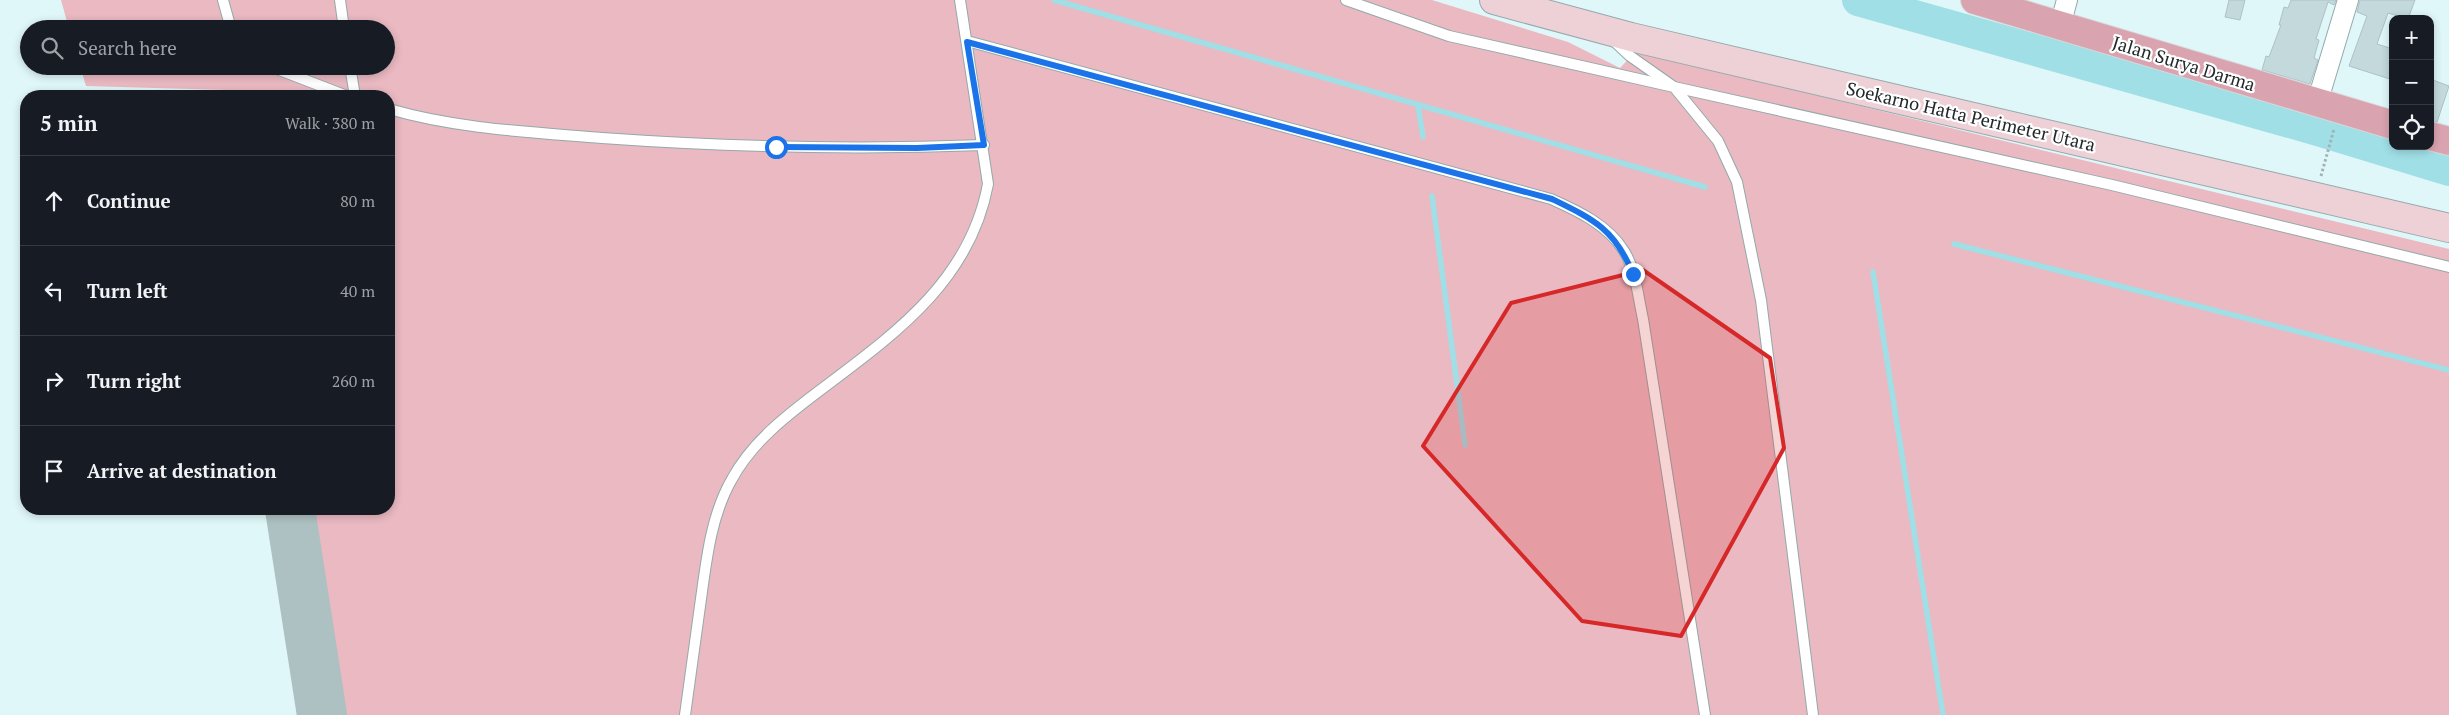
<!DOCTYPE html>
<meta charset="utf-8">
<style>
body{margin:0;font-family:"PT Serif",serif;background:#20242c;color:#f1f3f6}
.controls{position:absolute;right:15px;top:15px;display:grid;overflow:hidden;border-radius:10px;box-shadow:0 2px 8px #0003}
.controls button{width:45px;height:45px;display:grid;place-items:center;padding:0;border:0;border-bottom:1px solid #363941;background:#171b24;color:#f1f3f6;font:25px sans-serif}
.stop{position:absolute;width:15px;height:15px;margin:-11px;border:4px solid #1a73e8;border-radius:50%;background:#fff}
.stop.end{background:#1a73e8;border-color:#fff;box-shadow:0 1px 5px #0008}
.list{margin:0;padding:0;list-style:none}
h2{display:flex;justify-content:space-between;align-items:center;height:65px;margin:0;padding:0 20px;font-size:21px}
h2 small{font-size:16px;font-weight:400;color:#9ea1a6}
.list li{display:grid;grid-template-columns:32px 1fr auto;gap:15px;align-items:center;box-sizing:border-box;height:90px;padding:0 20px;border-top:1px solid #363941}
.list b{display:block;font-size:19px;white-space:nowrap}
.list em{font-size:16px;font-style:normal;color:#9ea1a6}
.icon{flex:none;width:28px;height:28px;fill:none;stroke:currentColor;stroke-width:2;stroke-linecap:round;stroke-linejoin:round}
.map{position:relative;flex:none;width:2449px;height:715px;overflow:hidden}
.search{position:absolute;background:#171b24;box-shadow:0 2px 8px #0003;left:20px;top:20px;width:375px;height:55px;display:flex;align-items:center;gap:12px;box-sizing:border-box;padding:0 18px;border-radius:28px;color:#9ea1a6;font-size:19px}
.panel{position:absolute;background:#171b24;box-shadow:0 2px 8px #0003;left:20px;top:90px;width:375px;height:425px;border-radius:20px}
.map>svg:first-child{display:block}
</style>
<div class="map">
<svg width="2449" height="715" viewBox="0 0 2449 715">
<rect width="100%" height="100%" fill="#e0f7f9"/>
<path fill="#eab9c2" d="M61 0H1432L1568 42 1620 68 1638 49 1807 93 2449 249V715H322L290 509H389V96H227L226 90 86 86 80 66H386V29H69Z"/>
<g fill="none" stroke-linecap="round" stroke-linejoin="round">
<g stroke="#a0dfe6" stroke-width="5.5">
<path d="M1054 0 1705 187"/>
<path d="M1418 105 1423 137"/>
<path d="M1432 196 1465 445"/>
<path d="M1954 244 2449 370"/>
<path d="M1873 272 1943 715"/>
</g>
<path stroke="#a0dfe6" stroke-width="32" d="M1858 0 2318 130 2449 170"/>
<path stroke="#adc0c2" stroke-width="50" d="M290 509 322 715"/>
</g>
<g fill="#c3d9db" stroke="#acc2c4">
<path d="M2229 0H2245L2240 20 2225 17Z"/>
<path d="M2291 0H2336L2334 5 2328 2 2316 39 2319 40 2314 58 2318 60 2310 84 2262 70 2266 56 2269 57 2281 25H2279L2284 7 2288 8Z"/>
<path d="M2360 0H2415L2408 19 2388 13 2377 44 2393 49V80L2349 66 2367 16 2357 12Z"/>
<path d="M2430 79 2449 86 2437 122 2430 121Z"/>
</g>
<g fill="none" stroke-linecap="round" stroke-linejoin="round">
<defs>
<g id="lane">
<path d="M223 0 231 29"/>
<path d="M340 0 344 29"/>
<path d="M1346 0 1449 36 1674 87 1718 141 1737 182 1761 300 1813 715"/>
<path d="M967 41 1551 199C1578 211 1608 225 1624 251 1636 270 1638 297 1643 319L1705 715"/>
<path d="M1614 41 1630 56 1674 87 2112 185 2449 267"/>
<path d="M269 66 347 96"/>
<path d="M350 66 355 96"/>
<path d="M389 109C458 129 530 132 602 138 729 147 857 150 984 145"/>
<path d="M685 715C690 679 695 643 700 606 706 564 710 517 732 479 752 442 786 416 819 391 893 335 970 282 988 184L960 0"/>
</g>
<g id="street">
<path d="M2060 26 2067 0"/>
<path d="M2317 103 2348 0"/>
</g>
<path id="secondary" d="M1494 0 1631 37 2449 228"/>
<g id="primary">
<path d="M1975 0 2393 125"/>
<path d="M2430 136 2449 141"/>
</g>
</defs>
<use href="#lane" stroke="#94a9ab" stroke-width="12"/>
<use href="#street" stroke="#94a9ab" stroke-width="22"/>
<use href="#secondary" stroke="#94a9ab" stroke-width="30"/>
<use href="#primary" stroke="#d7d8d9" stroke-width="30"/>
<path stroke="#a0b2b3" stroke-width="3" stroke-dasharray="2.5 2.5" stroke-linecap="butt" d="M2321 176 2334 129"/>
<use href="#lane" stroke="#fff" stroke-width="10"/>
<use href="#street" stroke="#fff" stroke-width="20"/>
<use href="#secondary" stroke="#edd1d7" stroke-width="28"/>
<use href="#primary" stroke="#daa3b0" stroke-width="28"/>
</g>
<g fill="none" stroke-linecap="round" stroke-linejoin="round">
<path stroke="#1a73e8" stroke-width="6" d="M776 147 917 148 984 145 967 42 1552 199C1593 219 1615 229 1633 274"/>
</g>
<path fill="#d62828" fill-opacity="0.2" stroke="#d62828" stroke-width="4" stroke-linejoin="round" d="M1643 270 1770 358 1784 448 1681 636 1582 621 1423 446 1511 303Z"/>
<g text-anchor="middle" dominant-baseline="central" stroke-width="4.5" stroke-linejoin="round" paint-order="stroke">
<g font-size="18" fill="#21292a" stroke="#fff">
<text transform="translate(2184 63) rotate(17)">Jalan Surya Darma</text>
<text transform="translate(1971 116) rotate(13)">Soekarno Hatta Perimeter Utara</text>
</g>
</g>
</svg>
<div class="controls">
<button>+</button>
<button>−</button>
<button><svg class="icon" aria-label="locate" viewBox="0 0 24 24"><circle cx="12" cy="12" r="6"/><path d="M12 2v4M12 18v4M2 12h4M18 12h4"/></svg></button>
</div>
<div class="stop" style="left:776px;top:147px"></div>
<div class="stop end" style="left:1633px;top:274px"></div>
<div class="search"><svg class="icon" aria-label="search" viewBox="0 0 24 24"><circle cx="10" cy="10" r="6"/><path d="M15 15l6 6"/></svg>Search here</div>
<section class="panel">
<h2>5 min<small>Walk · 380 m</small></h2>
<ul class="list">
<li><svg class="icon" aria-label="ahead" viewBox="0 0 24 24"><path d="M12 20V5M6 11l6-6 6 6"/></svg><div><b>Continue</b></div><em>80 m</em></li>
<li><svg class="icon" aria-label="left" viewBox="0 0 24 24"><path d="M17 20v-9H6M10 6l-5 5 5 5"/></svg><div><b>Turn left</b></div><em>40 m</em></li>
<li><svg class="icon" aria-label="right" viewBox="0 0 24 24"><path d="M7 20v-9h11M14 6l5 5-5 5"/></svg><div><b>Turn right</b></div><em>260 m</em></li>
<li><svg class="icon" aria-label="arrive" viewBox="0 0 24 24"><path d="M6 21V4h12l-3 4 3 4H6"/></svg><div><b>Arrive at destination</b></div></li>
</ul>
</section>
</div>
